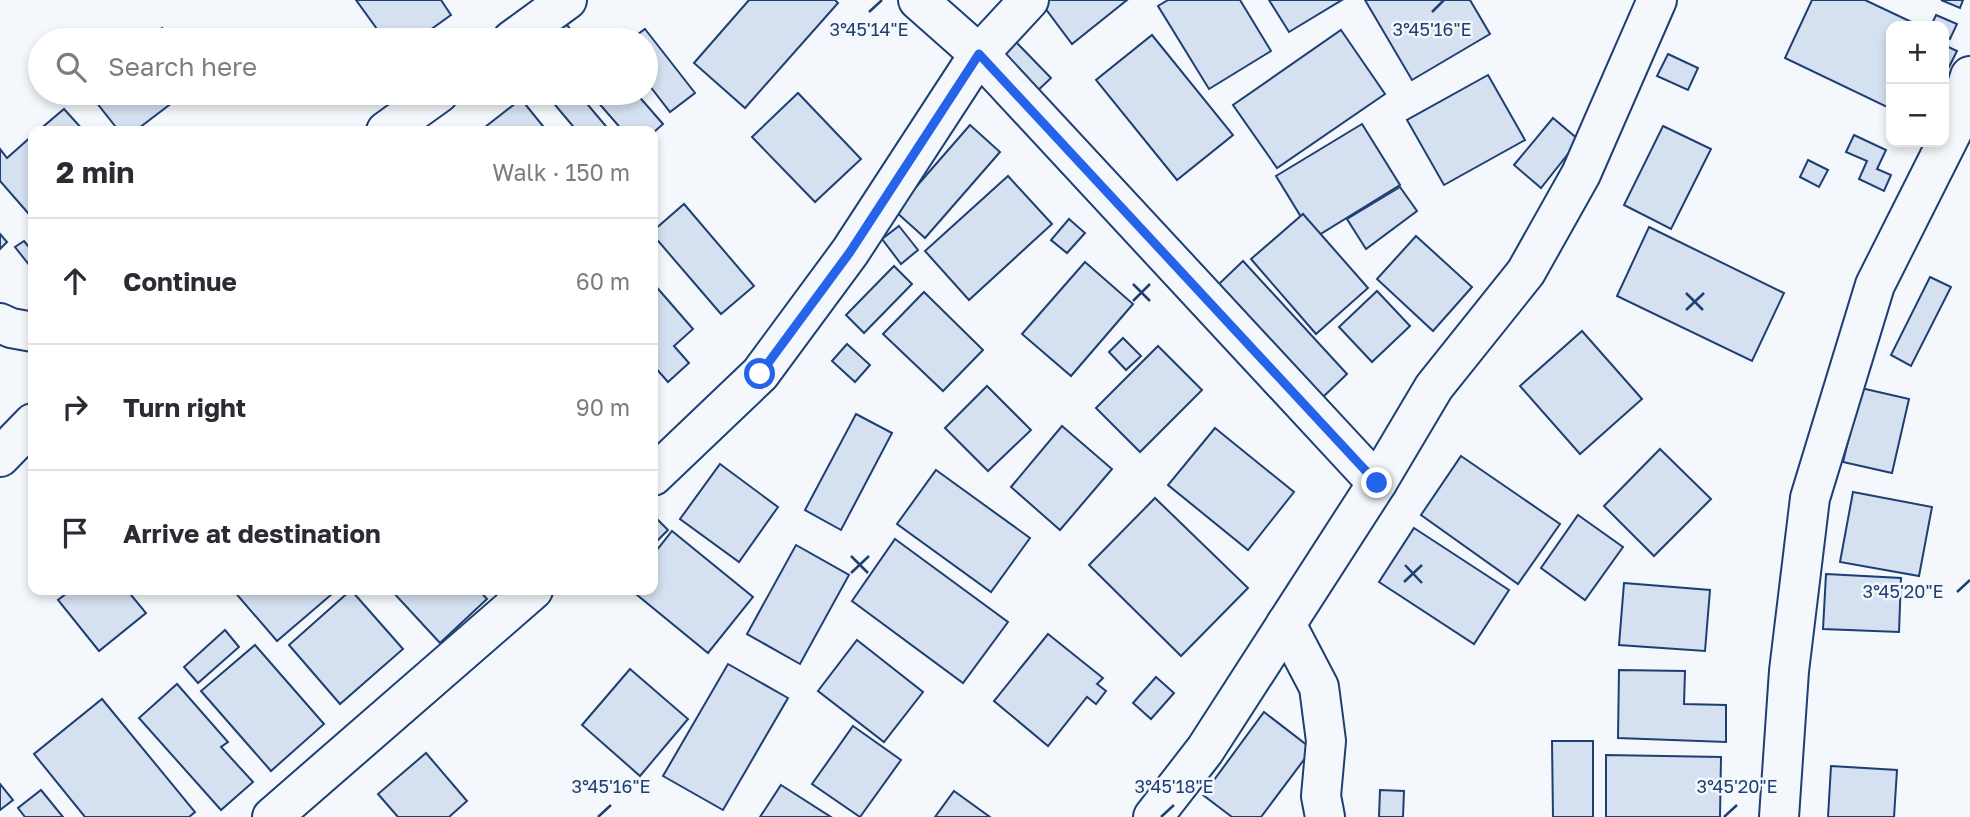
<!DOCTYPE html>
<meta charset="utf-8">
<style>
body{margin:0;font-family:"Golos Text",sans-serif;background:#f7f7f7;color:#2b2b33}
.controls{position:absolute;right:21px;top:21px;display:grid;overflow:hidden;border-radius:14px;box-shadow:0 4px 10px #0003}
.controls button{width:63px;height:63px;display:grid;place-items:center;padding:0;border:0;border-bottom:2px solid #e1e1e2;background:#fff;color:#2b2b33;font:35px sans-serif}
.stop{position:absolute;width:21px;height:21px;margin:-16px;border:5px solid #2563eb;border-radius:50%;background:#fff}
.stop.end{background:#2563eb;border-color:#fff;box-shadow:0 2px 7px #0008}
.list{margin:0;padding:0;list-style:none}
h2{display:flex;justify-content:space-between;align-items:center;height:91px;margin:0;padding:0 28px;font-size:30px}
h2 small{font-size:23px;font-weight:400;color:#7c7c81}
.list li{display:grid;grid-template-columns:46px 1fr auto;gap:21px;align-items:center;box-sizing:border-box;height:126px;padding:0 28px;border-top:2px solid #e1e1e2}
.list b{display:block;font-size:26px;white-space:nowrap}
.list em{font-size:23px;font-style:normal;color:#7c7c81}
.icon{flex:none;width:38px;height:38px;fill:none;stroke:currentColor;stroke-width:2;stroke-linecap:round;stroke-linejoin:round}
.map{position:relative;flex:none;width:1970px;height:817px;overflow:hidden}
.search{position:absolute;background:#fff;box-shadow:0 4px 10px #0003;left:28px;top:28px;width:630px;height:77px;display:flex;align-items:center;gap:18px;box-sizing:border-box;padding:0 24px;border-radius:38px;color:#7c7c81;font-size:26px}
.panel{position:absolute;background:#fff;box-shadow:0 4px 10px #0003;left:28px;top:126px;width:630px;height:469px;border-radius:14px}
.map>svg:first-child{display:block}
</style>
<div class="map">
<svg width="1970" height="817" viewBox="0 0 1970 817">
<rect width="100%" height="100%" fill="#f4f7fb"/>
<g fill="#d5e0f0" stroke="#1d3f73" stroke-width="2">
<path d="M356 0H441L451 15 416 40H385Z"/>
<path d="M749 0H835L838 3 745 108 694 63Z"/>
<path d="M1039 0H1127L1072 44Z"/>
<path d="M1168 0H1240L1271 51 1209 89 1158 6Z"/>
<path d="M1269 0H1342L1289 32Z"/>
<path d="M1365 0H1470L1490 34 1412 80Z"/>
<path d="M1812 0H1865L1920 26H1891V97L1887 107 1785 58Z"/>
<path d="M1941 0H1963L1960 8Z"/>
<path d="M1936 15 1957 24 1950 39 1944 36V26H1931Z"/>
<path d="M561 18 577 37 573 40H534Z"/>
<path d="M162 28 172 40H146Z"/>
<path d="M645 29 695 93 670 112 646 81V40H630Z"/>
<path d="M1341 30 1385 94 1277 168 1233 105Z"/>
<path d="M1152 35 1233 135 1177 180 1096 80Z"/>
<path d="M1014 40 1051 78 1033 95 996 57Z"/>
<path d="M1944 45 1957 51 1949 67 1944 64Z"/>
<path d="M1668 54 1698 68 1688 90 1657 76Z"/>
<path d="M1488 75 1525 140 1444 185 1407 120Z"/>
<path d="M89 93H185L135 131H119Z"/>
<path d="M545 93H578L610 131H577Z"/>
<path d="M590 93H636L663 124 653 133V131H623Z"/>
<path d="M798 93 861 159 815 202 752 137Z"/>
<path d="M521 99 547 131H480Z"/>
<path d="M64 109 84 131H38Z"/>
<path d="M1553 118 1579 140 1541 188 1514 165Z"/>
<path d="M1362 124 1400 185 1314 238 1276 176Z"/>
<path d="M970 125 1000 152 925 238 895 211Z"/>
<path d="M1663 126 1711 149 1671 229 1624 205Z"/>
<path d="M33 135V208L28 213 0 181V149L7 158Z"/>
<path d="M1854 135 1886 150 1877 169 1891 175 1884 191 1859 179 1867 161 1846 152Z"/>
<path d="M1808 160 1828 170 1819 187 1800 177Z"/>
<path d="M1008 176 1052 224 969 300 925 251Z"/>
<path d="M1400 187 1417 211 1366 249 1347 219Z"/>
<path d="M684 204 754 286 721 314 653 235V231Z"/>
<path d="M1303 214 1368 288 1316 334 1251 259Z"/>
<path d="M1069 219 1085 233 1067 253 1051 240Z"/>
<path d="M899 226 918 250 901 264 882 239Z"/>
<path d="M1649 227 1784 293 1752 361 1617 296Z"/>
<path d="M0 234 7 242 0 249Z"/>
<path d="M1416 236 1472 287 1433 331 1377 279Z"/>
<path d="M24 241 33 252V263L30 266 15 247Z"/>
<path d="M1243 261 1347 374 1323 397 1219 284Z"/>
<path d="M1085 262 1133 304 1071 376 1022 334Z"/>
<path d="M894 266 912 284 864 333 846 315Z"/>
<path d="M1930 277 1951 287 1911 366 1891 355Z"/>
<path d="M653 283 693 329 674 346 689 363 668 382 653 365Z"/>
<path d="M1377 291 1410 326 1372 362 1339 327Z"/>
<path d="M924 292 983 350 943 391 883 334Z"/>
<path d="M1582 331 1642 399 1580 454 1520 386Z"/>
<path d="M1123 338 1141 356 1126 370 1109 352Z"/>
<path d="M847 344 870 365 855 382 832 361Z"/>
<path d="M1158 346 1202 390 1140 452 1096 408Z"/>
<path d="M987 386 1031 430 988 471 945 428Z"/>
<path d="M1861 388 1909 399 1892 473 1843 462Z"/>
<path d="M856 414 892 433 841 530 805 510Z"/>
<path d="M1062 426 1112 469 1060 530 1011 487Z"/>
<path d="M1215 428 1294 492 1248 550 1168 485Z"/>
<path d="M1660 449 1711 499 1654 556 1604 506Z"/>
<path d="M1461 456 1560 524 1518 584 1421 515Z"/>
<path d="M720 464 778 507 739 562 680 519Z"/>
<path d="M936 470 1030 538 991 592 897 524Z"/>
<path d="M1853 492 1932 507 1919 576 1840 562Z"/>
<path d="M1155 498 1248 588 1181 656 1089 565Z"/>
<path d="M1578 515 1623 547 1585 600 1541 568Z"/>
<path d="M654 516 668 530 653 545V518Z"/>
<path d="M1414 528 1509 590 1474 644 1379 582Z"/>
<path d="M672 531 753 597 708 653 631 590H653V555Z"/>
<path d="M895 539 1008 622 963 683 852 601Z"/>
<path d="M796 545 849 575 800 664 747 634Z"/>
<path d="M1826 574 1901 578 1899 632 1823 629Z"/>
<path d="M1624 583 1710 590 1705 651 1619 645Z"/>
<path d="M71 590H127L146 613 99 651 58 600Z"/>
<path d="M233 590H328L332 594 277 641Z"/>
<path d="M351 590 403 649 340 704 289 645Z"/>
<path d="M391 590H479L487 599 440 643Z"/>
<path d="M225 630 239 647 198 683 184 667Z"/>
<path d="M1048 634 1103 678 1097 684 1106 691 1096 704 1087 697 1048 746 994 701Z"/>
<path d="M857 640 923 692 884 742 818 691Z"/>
<path d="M255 645 324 724 271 771 201 691Z"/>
<path d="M728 664 788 698 723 810 663 776Z"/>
<path d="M630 669 688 719 640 776 582 725Z"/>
<path d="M1619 670 1685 671 1684 704 1726 705V742L1618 738Z"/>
<path d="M1156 677 1174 693 1151 719 1133 703Z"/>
<path d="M177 684 228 742 221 747 253 782 221 810 139 718Z"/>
<path d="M102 699 195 812 189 817H85L34 754Z"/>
<path d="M1264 712 1312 749 1261 817H1232L1203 795Z"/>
<path d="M853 726 901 760 860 817 812 784Z"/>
<path d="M1552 741H1593V817H1553Z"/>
<path d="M426 753 467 801 449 817H398L378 794Z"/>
<path d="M1606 755 1721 757 1720 817H1606Z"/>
<path d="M1831 766 1897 770 1894 817H1828Z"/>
<path d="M0 784 13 800 0 810Z"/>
<path d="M781 785 831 817H760Z"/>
<path d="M41 790 63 817H25L18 808Z"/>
<path d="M1380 790 1404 791 1403 817H1379Z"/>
<path d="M954 791 990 817H935Z"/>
</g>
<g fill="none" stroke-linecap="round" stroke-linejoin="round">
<defs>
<g id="minor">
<path d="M918 0 979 54 1377 483"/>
<path d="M512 40 567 0"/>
<path d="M386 131 439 93"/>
<path d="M0 323 11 328 33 332"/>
<path d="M0 457 33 423"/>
<path d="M653 476 760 374 850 252 979 54 1029 0"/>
<path d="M1286 624 1319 687 1326 741 1321 796 1325 817"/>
<path d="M272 817 533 590"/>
<path d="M1153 817 1205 750 1377 483 1434 387 1526 272 1581 174 1657 0"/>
<path d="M1779 817 1789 671 1810 498 1875 285 1952 132 1970 76"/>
</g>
</defs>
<use href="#minor" stroke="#1d3f73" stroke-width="42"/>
<use href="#minor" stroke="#f4f7fb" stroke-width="38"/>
</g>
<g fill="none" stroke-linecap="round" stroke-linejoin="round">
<path stroke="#2563eb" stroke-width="9" d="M760 374 850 252 979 54 1377 483"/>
</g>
<path fill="none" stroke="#1d3f73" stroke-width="2.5" d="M869 12 882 0M1432 12 1444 0M1133 284 1150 301M1686 293 1703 310M1133 301 1150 284M1686 310 1704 293M851 556 868 573M1405 565 1422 583M851 573 869 556M1404 582 1422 565M1957 592 1970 580M598 817 611 805M1161 817 1174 805M1724 817 1737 805"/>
<g font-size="18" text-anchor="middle" fill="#1d3f73" stroke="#f4f7fb" stroke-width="5" stroke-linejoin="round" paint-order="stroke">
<text x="869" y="36">3°45'14"E</text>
<text x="1432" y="36">3°45'16"E</text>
<text x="1903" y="598">3°45'20"E</text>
<text x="611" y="793">3°45'16"E</text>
<text x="1174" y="793">3°45'18"E</text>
<text x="1737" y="793">3°45'20"E</text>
</g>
</svg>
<div class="controls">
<button>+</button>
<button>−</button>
</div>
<div class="stop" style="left:760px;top:374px"></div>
<div class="stop end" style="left:1377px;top:483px"></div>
<div class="search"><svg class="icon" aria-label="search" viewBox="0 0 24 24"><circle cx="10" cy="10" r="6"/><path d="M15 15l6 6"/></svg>Search here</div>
<section class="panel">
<h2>2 min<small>Walk · 150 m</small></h2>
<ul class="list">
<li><svg class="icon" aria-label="ahead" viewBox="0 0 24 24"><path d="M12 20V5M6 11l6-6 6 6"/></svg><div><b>Continue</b></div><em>60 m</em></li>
<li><svg class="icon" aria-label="right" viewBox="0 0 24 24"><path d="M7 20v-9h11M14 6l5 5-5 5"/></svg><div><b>Turn right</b></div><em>90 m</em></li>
<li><svg class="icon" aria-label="arrive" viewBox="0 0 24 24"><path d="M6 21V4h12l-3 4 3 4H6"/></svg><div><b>Arrive at destination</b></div></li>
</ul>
</section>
</div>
